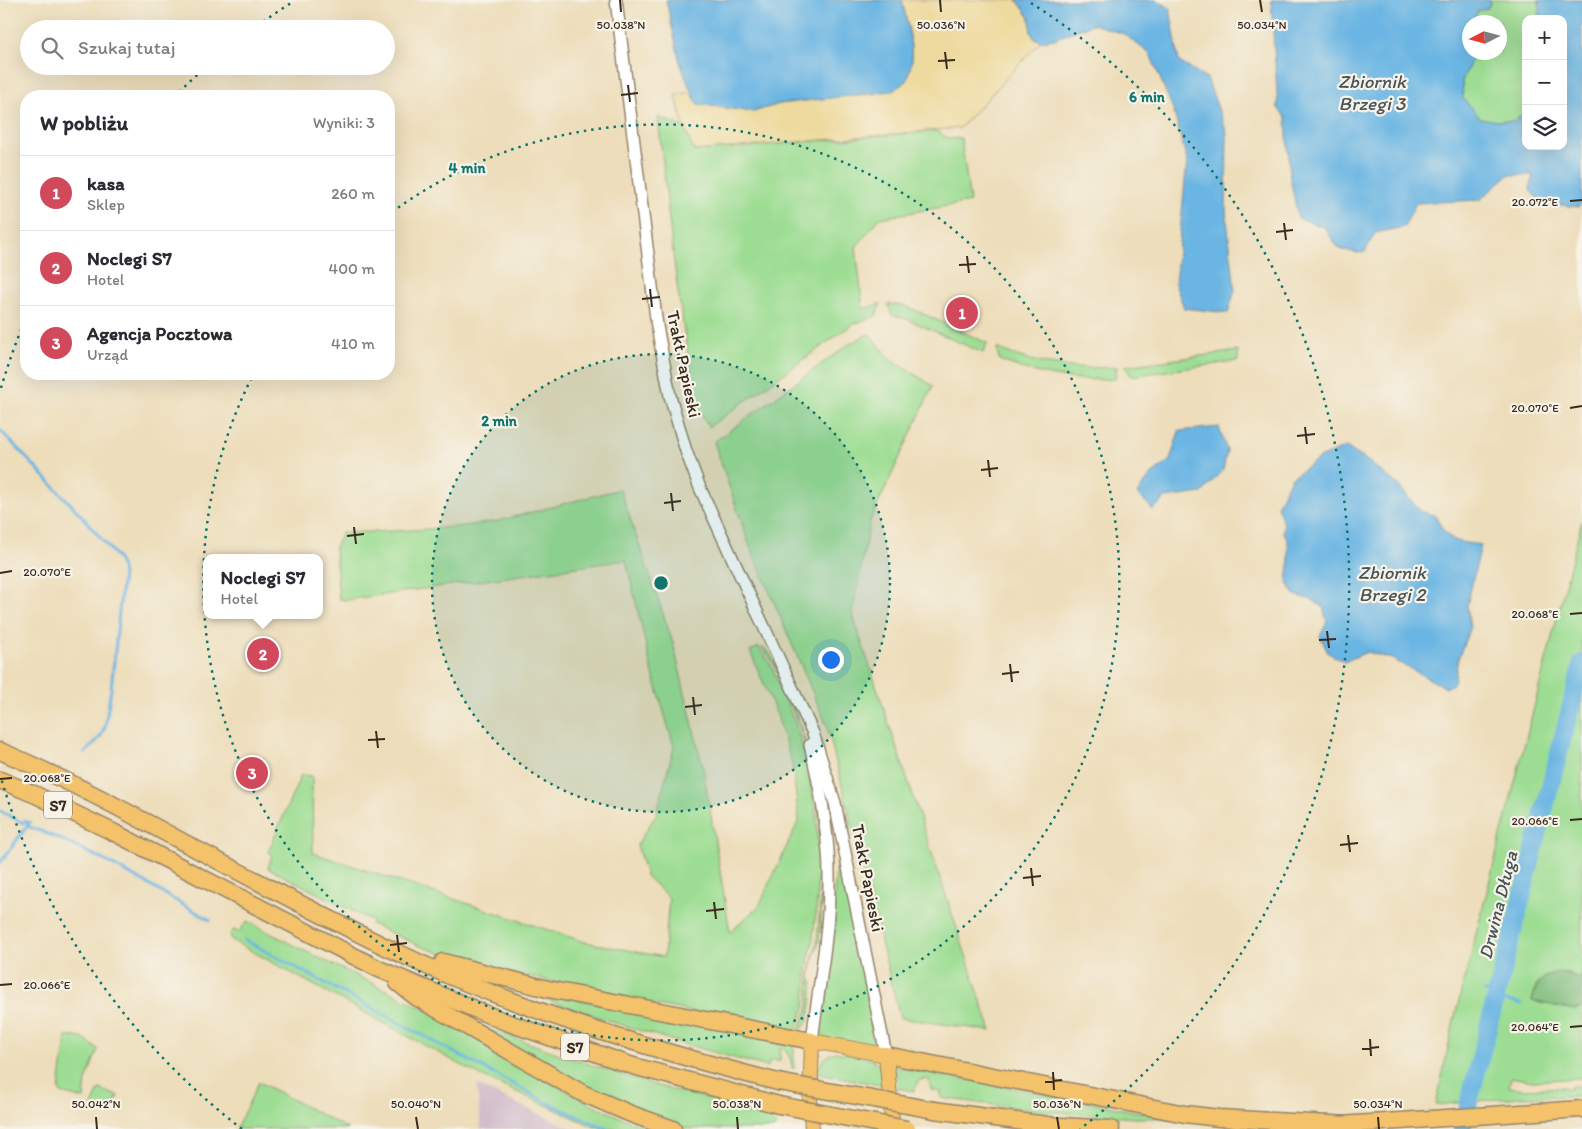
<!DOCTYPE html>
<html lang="pl">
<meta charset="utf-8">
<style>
body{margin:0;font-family:Itim,sans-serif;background:#f2f2f3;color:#2b2b33}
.controls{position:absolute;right:15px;top:15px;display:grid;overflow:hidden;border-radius:10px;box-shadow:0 5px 20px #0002}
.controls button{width:45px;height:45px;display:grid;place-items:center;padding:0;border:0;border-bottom:1px solid #e1e1e2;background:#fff;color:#2b2b33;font:25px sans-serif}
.compass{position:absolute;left:1462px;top:15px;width:45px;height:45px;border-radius:50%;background:#fff;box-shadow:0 5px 20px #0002;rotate:264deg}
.you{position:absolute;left:830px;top:659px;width:18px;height:18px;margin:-12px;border:4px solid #fff;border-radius:50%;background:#1a73e8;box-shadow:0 0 0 8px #1a73e833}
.badge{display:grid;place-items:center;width:32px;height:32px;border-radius:50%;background:#d1495b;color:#fff;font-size:16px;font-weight:700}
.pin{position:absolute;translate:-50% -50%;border:2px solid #fff;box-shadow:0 1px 5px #0006}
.popup{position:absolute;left:203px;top:554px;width:120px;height:65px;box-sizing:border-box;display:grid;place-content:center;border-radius:10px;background:#fff;filter:drop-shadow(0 1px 4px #0005);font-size:16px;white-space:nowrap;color:#7c7c81}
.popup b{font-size:19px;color:#2b2b33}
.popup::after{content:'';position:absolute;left:50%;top:100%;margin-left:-10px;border:10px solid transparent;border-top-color:#fff}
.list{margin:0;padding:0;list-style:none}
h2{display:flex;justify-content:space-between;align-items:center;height:65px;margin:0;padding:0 20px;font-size:21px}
h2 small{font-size:16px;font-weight:400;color:#7c7c81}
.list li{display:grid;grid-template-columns:32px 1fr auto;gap:15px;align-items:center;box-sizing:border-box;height:75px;padding:0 20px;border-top:1px solid #e1e1e2}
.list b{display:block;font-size:19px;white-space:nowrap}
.list p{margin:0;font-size:16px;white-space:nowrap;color:#7c7c81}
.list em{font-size:16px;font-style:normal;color:#7c7c81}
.icon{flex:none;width:28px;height:28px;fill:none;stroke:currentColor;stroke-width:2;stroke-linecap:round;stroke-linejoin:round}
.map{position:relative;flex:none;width:1582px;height:1129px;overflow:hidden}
.search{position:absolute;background:#fff;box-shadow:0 5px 20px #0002;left:20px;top:20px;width:375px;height:55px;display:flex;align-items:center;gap:12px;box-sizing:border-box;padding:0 18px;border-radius:28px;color:#7c7c81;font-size:19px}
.panel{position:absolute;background:#fff;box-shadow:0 5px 20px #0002;left:20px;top:90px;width:375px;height:290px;border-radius:20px}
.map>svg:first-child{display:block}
</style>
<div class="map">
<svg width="1582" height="1129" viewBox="0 0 1582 1129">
<rect width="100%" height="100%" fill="#f7f3e8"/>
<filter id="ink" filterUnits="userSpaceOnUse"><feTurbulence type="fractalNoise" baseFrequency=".02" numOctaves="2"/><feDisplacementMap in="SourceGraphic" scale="10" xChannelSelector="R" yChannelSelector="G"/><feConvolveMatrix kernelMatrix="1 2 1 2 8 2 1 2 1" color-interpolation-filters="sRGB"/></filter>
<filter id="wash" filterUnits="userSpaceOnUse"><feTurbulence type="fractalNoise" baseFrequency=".0096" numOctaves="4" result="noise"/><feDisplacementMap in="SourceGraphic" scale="20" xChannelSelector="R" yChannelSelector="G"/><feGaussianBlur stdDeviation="1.12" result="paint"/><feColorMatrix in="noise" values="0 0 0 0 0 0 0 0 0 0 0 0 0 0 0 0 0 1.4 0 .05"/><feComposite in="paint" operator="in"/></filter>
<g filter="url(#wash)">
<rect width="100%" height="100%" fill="#edddba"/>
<path fill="#d1bdcb" d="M477 1085 500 1096 573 1129H481Z"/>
<g fill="#9ddd93" stroke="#6c8458">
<path d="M1491 0H1539L1540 15 1538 19H1526V39L1522 46 1526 59V105L1523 113 1515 121H1498L1480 118 1462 98V81L1472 59 1470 53 1500 52V22H1472L1478 11 1488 8Z"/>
<path d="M658 117 684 127 694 151 938 131C946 139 950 139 961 138L970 202 880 218 856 247 863 309 881 303 876 316 853 324 709 427C696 408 693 381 689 359 674 279 667 198 658 117Z"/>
<path d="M888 304 906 306 987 343 983 353 907 319 892 315Z"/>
<path d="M869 334 891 359 933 386 870 521 852 613 991 1031 900 1018 827 726 749 544 714 442 849 344Z"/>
<path d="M997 348C1034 365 1077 370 1117 367L1115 379C1075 382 1036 375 999 360Z"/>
<path d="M1238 351V361L1131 376 1125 366Z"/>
<path d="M620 489 673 643 703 768 730 932 759 906 799 820 792 764 777 715 750 651 759 647 771 665 795 723 806 758 816 814 818 847 817 903 812 946 808 960 805 1007 795 1032 642 1002 462 961 420 946 371 924 372 921 268 868 272 855 268 852 301 775 312 776 313 853 585 942 664 957 669 898 646 876 637 845 656 815 674 747 651 667 626 560 346 600 339 599 335 547 342 533C394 531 446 530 498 521Z"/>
<path d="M1582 520V977L1578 978 1568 972 1550 974 1536 985 1532 1001 1574 1010 1582 1008V1078L1532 1081 1511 1077 1509 1087 1524 1089 1565 1087 1567 1089H1570L1571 1086H1582V1096L1520 1097 1436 1105 1454 1020Z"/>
<path d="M762 647 770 653C809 733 828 810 822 900 821 914 821 932 818 946 817 949 814 953 813 956 811 963 811 972 810 979L813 983C811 998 813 1024 798 1032L808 1009 810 973 817 941 822 880 819 815 805 744 800 728 774 664Z"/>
<path d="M838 864 841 865 878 1045 876 1049 826 1039 820 1032 833 920 836 867Z"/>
<path d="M247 921C270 933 293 945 317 957 356 976 395 993 433 1014 504 1054 573 1101 650 1129H599L481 1076 233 941 230 935 233 930 239 932Z"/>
<path d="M513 987 794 1042V1069L792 1068C791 1059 789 1052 780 1047V1061H769L768 1067C681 1044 597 1019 513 987Z"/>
<path d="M475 1024 591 1065 654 1085 769 1114 768 1118 777 1121 774 1129H689L655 1119 598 1092 546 1065Z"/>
<path d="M66 1036 82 1038 98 1049 86 1081 84 1099 61 1093 59 1089Z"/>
<path d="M836 1052C849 1055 877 1055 883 1070 884 1074 884 1081 885 1086L818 1073C820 1062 824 1056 836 1052Z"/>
<path d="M895 1066 1171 1118H1136L1041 1111 941 1098V1092L931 1090 929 1079 919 1080 914 1091 897 1088Z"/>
<path d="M259 1082 348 1129H236Z"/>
<path d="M99 1089 118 1096 111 1113 92 1106Z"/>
</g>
<path fill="#7ebc7d" stroke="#5c734e" d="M1559 972C1569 972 1575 978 1582 977V1008L1574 1010 1532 1001C1536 985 1541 975 1559 972Z"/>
<path fill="#eeda9e" stroke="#94825e" d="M902 0H1017L1030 18 1031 32 1034 38 1041 41 960 128 694 151 684 127 676 95 691 92 699 104 753 112 779 104 838 96 876 94 912 60 910 36Z"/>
<g fill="#6bb5e3" stroke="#537080">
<path d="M666 0H902L910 36 912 60 907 81 892 91 779 104 753 112 698 104 691 92 679 59Z"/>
<path d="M1017 0H1157L1170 8 1179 62 1207 78 1227 133 1226 211 1235 290 1228 313 1184 308 1175 284 1187 160 1173 109 1150 54 1124 34 1093 24 1054 39 1041 41 1034 38 1031 32 1030 18Z"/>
<path d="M1271 0H1491L1488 8 1478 11 1472 22H1470L1468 47 1472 59 1462 81 1463 98 1480 118 1498 121H1515L1523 113 1526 105V146H1563V19H1538L1540 15 1539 0H1582V202L1579 207 1541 203 1530 190 1533 175H1508L1480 200 1416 203 1404 227 1375 233 1365 252 1358 253 1339 249 1324 227 1298 218 1290 177 1286 118 1278 108Z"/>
<path d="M1219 427 1227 451 1223 470 1202 493 1165 498 1153 510 1137 494 1150 476 1170 460 1179 431Z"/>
<path d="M1346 447 1369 462 1397 484 1421 512 1435 515C1448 542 1453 541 1481 545L1467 606 1470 627 1458 659 1454 683 1446 688 1392 659 1367 652 1344 662 1328 653 1320 636 1327 622 1323 607 1312 600 1295 595 1287 582 1289 565 1288 541 1283 532 1284 524 1277 506 1291 478 1321 457Z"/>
</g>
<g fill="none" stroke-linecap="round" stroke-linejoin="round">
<g stroke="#6bb5e3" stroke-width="3">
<path d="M0 430 80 514 116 556 121 565 123 574 111 689 105 727 100 737 85 753"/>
<path d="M0 811 23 823 25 821 29 824"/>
<path d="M27 826C92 849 151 887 210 920"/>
<path d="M0 863 30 822"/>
<path d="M245 940 554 1106 607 1129"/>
<path d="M1485 991 1496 994"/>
<path d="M1495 998 1521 1004"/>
</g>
<path stroke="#6bb5e3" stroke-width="18" d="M1462 1129 1582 663"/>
</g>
</g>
<g filter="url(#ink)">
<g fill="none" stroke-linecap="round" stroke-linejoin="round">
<defs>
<g id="minor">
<path d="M616 0 657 326 670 396 686 451 700 488 813 733 835 803 886 1055"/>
<path d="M810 745C821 790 830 838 829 885 829 937 818 990 812 1041"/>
</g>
<path id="major" d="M812 1129 810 1102 812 1041 886 1055 893 1129"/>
<g id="highway">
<path d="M0 751C67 779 131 814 194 848 258 882 322 916 388 948 512 1008 645 1048 778 1082"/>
<path d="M0 780 36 795 115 833 379 969 443 996 506 1022 633 1066 779 1105"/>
<path d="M443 962 548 989 812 1041"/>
<path d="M398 983 416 997 582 1093 631 1114 673 1129"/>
<path d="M886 1055 1185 1114 1219 1118 1350 1125"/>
<path d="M934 1110 1047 1125 1111 1129"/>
<path d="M1340 1125 1582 1109"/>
</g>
</defs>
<use href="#minor" stroke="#94846c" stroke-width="14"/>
<use href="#major" stroke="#94846c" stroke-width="16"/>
<use href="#highway" stroke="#94846c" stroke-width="19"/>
<use href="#minor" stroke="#fff" stroke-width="11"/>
<use href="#major" stroke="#f3c26a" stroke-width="14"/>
<use href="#highway" stroke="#f3c26a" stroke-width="16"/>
<defs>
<g id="highway-bridge">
<path d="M778 1082 934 1110"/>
<path d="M779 1105 907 1129"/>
</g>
</defs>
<use href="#highway-bridge" stroke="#94846c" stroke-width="19" stroke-linecap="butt"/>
<use href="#highway-bridge" stroke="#f3c26a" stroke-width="16"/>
</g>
</g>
<path fill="none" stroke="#3b2a1e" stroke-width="2" d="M620 0 621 12M940 0 941 12M1260 0 1262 12M945 52 947 69M938 61 955 60M628 85 630 102M621 95 638 93M1570 201 1582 200M1284 223 1286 240M1276 232 1293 230M967 256 969 273M959 265 976 264M650 289 652 307M642 299 660 297M1570 408 1582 406M1305 427 1307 444M1297 436 1315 434M988 460 990 477M981 470 998 468M671 493 673 511M664 503 681 501M354 527 356 544M347 536 364 534M0 573 12 571M1570 614 1582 613M1327 631 1329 648M1319 640 1336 639M1010 664 1012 682M1002 674 1019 672M693 697 695 715M685 707 702 705M376 731 378 748M368 740 385 739M0 779 12 778M1570 820 1582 819M1348 835 1350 852M1340 845 1358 843M1031 868 1033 886M1023 878 1041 876M714 902 716 919M706 911 724 909M397 935 399 952M390 945 407 943M0 985 12 984M1570 1027 1582 1026M1370 1039 1371 1056M1362 1049 1379 1047M1053 1072 1054 1090M1045 1082 1062 1080M96 1117 97 1129M416 1117 418 1129M737 1117 738 1129M1057 1117 1059 1129M1378 1117 1379 1129"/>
<circle cx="661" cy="583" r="229" fill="#0f766e" fill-opacity=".12"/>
<g fill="none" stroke="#0f766e" stroke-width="2.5" stroke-dasharray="2.5 5">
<circle cx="661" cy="583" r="229"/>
<path d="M392 212A458 458 0 1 1 253 375"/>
<path d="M242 1129A688 688 0 0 1 1 778M1 388A688 688 0 0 1 25 320M179 92A688 688 0 0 1 205 68M257 26A688 688 0 0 1 291 3M1031 3A688 688 0 0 1 1080 1129"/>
</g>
<g text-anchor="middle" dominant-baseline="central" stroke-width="4.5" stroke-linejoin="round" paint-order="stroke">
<g fill="#f7f3e8" stroke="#73665b" stroke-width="1">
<rect x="44" y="791.5" width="28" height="27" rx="4"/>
<rect x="561" y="1033.5" width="28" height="27" rx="4"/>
</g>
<g font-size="16" font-weight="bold" fill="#3b2a1e">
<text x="58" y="805">S7</text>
<text x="575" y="1047">S7</text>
</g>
<g font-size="18" fill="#3b2a1e" stroke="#f7f3e8">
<text transform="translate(684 364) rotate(78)">Trakt Papieski</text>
<text transform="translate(868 878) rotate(79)">Trakt Papieski</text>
</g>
<g font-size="19" font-style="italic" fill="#495459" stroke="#f7f3e8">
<text x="1372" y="81">Zbiornik<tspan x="1372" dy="22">Brzegi 3</tspan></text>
<text x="1392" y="572">Zbiornik<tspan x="1392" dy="22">Brzegi 2</tspan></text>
<text transform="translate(1498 905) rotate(-76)">Drwina Długa</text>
</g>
</g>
<g font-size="12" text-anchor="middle" fill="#3b2a1e" stroke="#f7f3e8" stroke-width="4.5" stroke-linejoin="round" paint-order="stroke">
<text x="621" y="29">50.038°N</text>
<text x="941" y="29">50.036°N</text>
<text x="1262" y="29">50.034°N</text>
<text x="1535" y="206">20.072°E</text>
<text x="1535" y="412">20.070°E</text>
<text x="47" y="576">20.070°E</text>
<text x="1535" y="618">20.068°E</text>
<text x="47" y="782">20.068°E</text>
<text x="1535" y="825">20.066°E</text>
<text x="47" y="989">20.066°E</text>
<text x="1535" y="1031">20.064°E</text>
<text x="96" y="1108">50.042°N</text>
<text x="416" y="1108">50.040°N</text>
<text x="737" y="1108">50.038°N</text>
<text x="1057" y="1108">50.036°N</text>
<text x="1378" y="1108">50.034°N</text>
</g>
<circle cx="661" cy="583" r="8" fill="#0f766e" stroke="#f7f3e8" stroke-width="2.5"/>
<g font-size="15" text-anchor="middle" font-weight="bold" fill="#0f766e" stroke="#f7f3e8" stroke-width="4.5" stroke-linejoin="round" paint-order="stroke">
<text x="1147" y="102">6 min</text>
<text x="467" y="173">4 min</text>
<text x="499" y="426">2 min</text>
</g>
</svg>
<div class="controls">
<button>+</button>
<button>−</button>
<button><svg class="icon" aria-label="layers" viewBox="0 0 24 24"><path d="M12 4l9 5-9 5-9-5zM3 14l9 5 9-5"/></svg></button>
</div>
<svg class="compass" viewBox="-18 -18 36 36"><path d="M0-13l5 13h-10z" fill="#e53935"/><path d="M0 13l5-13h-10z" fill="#7c7c81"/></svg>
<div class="you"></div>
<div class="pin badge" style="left:962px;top:313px">1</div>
<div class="pin badge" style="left:263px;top:654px">2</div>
<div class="popup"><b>Noclegi S7</b>Hotel</div>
<div class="pin badge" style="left:252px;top:773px">3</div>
<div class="search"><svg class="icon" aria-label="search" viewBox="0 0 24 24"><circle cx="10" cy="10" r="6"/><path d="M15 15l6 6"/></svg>Szukaj tutaj</div>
<section class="panel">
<h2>W pobliżu<small>Wyniki: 3</small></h2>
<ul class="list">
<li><span class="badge">1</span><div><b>kasa</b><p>Sklep</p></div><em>260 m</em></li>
<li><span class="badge">2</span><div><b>Noclegi S7</b><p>Hotel</p></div><em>400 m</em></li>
<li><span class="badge">3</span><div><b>Agencja Pocztowa</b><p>Urząd</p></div><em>410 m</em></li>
</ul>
</section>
</div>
